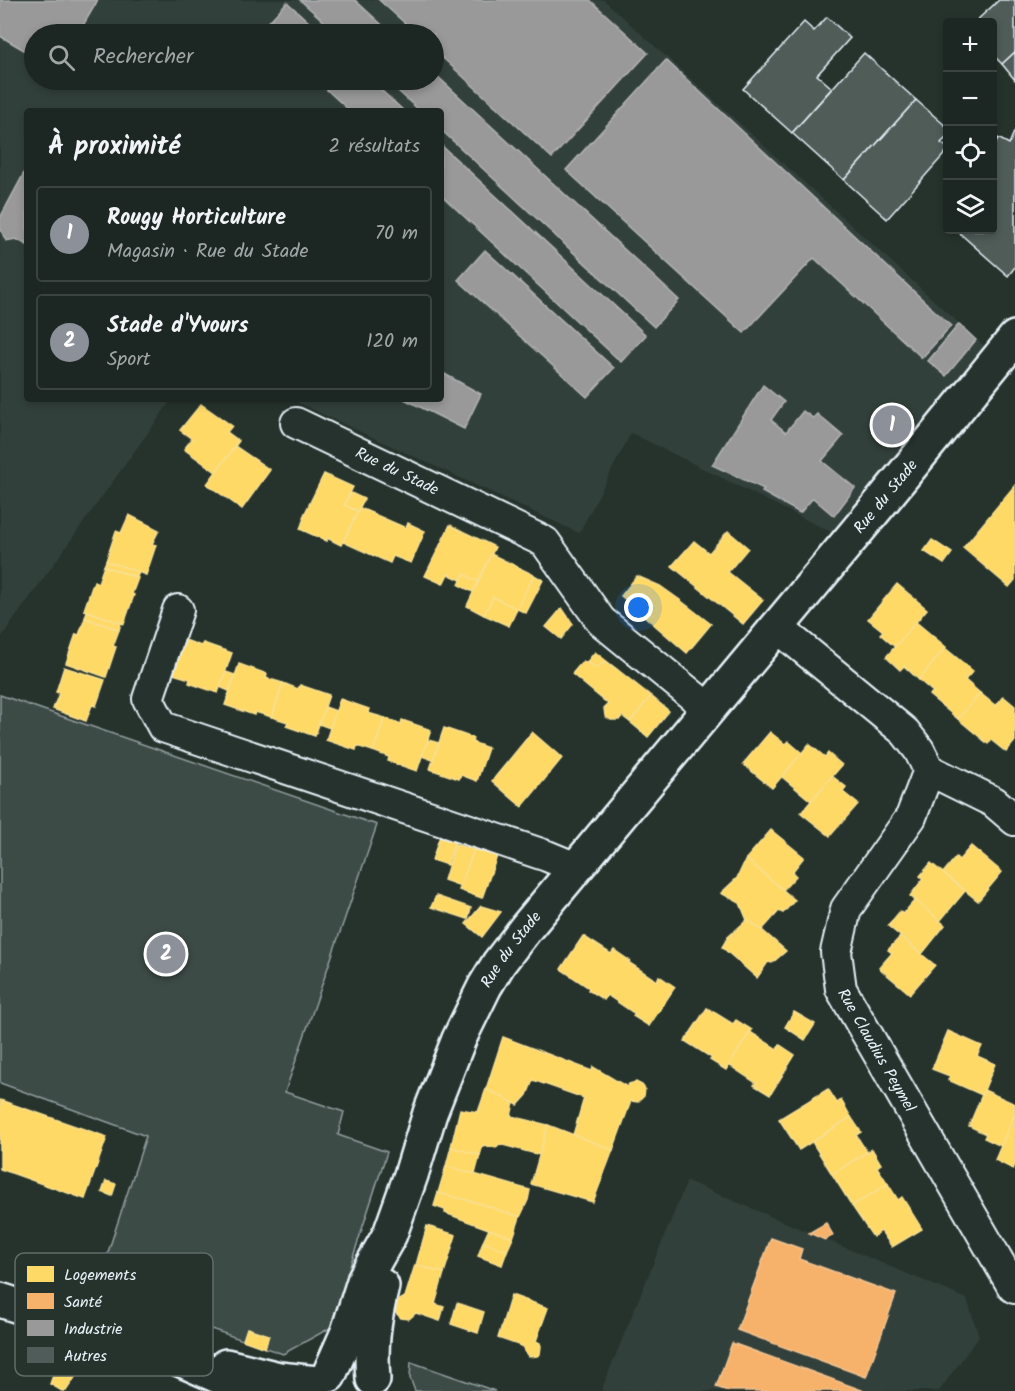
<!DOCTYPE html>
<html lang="fr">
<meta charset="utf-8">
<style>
body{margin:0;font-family:Kalam,sans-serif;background:#29322f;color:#f1f3f6}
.controls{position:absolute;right:18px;top:18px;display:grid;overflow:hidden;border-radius:6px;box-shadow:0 3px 9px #0003}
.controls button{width:54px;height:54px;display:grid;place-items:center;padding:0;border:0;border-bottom:2px solid #3a4340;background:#1c2622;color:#f1f3f6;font:30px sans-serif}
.you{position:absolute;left:639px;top:608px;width:21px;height:21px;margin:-15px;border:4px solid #fff;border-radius:50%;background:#1a73e8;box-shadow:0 0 0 9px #1a73e833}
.badge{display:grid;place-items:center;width:39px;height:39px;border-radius:50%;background:#8c9099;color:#fff;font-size:20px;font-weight:700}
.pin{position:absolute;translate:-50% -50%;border:3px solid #fff;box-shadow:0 2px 6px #0006}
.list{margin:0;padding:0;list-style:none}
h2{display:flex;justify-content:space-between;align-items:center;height:78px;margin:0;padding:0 24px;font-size:26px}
h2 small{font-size:20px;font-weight:400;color:#a0a5a5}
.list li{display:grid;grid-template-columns:39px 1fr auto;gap:18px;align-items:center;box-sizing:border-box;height:96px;margin:0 12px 12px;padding:0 12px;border:2px solid #3a4340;border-radius:6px}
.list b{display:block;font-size:22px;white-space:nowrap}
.list p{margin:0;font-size:20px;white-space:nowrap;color:#a0a5a5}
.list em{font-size:20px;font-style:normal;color:#a0a5a5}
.icon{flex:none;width:33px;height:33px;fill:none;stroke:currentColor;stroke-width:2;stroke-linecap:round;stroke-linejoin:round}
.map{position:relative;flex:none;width:1015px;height:1391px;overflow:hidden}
.search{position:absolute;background:#1c2622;box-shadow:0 3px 9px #0003;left:24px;top:24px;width:420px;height:66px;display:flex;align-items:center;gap:15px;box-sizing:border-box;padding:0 21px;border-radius:33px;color:#a0a5a5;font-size:22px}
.panel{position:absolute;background:#1c2622;box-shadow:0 3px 9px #0003;left:24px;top:108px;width:420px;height:294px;border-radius:6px}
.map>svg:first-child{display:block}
</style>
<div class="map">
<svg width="1015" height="1391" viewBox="0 0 1015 1391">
<rect width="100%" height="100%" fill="#26332d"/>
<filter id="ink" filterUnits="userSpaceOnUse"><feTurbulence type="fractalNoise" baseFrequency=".0167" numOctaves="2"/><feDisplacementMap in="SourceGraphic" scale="12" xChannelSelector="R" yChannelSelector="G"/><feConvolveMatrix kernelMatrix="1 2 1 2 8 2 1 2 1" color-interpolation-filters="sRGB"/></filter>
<g filter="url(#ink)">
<g fill="#333f3a" fill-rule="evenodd">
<path d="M0 0H604L985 347 833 533 631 433 579 533 290 399H441V111H27V399H172L0 639ZM34 34H434V80H34Z"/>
<path d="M687 1181 967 1299 979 1336 939 1391H601Z"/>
</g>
<g fill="#3e4b47" stroke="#939ea0" stroke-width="1.5">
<path d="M0 695 377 825 285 1092 344 1112 338 1135 387 1152 330 1328 283 1354 96 1289 146 1136 0 1083Z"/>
<path d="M411 1362 495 1391H415L410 1378Z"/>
</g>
<g fill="#ffd966" stroke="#f8e092" stroke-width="1.5">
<path d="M201 404 232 426 227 432 239 441 216 472 184 449 192 439 180 430Z"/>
<path d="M235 446 270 470 242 509 207 484Z"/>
<path d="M324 474 353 487 344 505 358 511 341 545 327 538V541L300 529 304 518 303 517Z"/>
<path d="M1015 485V580L1009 587 963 548Z"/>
<path d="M351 493 364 499 358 511 344 505Z"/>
<path d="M360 508 406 528 408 523 425 531 411 563 393 556 390 563 343 542Z"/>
<path d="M129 515 159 530 152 544 156 545 146 575 106 561 116 531 121 533Z"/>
<path d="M450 525 495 547 478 582 464 574 461 580 448 574 443 584 425 576Z"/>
<path d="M728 531 748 548 728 572 763 600 743 624 672 566 694 541 709 553Z"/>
<path d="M932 540 952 553 944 564 924 551Z"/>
<path d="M491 554 534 575 517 609 493 597 484 615 467 606Z"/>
<path d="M106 561 139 572 137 577 104 566Z"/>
<path d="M104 566 138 578 132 594 134 595 124 624 84 610 94 581 98 583Z"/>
<path d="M464 574 478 582 473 592 459 585Z"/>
<path d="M534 575 543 580 526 613 517 609Z"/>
<path d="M637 576 660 586 680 600 711 624 687 653 621 596Z"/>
<path d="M897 584 927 609 895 647 880 634 883 631 868 619Z"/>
<path d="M493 597 517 609 509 626 484 615Z"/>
<path d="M562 608 573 624 561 639 546 627Z"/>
<path d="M87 611 121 623 119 630 85 618Z"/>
<path d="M85 618 119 630 113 646 116 647 106 677 66 663 76 634 79 635Z"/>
<path d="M916 622 946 647 919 680 904 666 900 670 886 657Z"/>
<path d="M185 640 201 646 203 643 232 653 218 693 189 683 190 679 173 674Z"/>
<path d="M945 648 973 671 965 680 980 693 958 719 929 695 933 692 919 680Z"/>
<path d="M595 652 618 670 604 662 597 668 586 663Z"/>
<path d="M583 661 597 668 604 662 618 670 651 696 630 722 622 716 619 720H611L605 716 604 708 608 704 572 674Z"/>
<path d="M239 664 267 674 266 678 283 683 272 717 255 712 254 715 225 705Z"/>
<path d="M64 667 105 680 96 706 92 705 86 721 53 709 59 693 56 692Z"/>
<path d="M226 672 235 675 229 691 220 687Z"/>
<path d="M283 683 298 689 300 685 329 695 315 736 286 726 288 722 272 717Z"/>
<path d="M980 693 996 706 1003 696 1015 706V741L1006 752 991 740 988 744 958 719Z"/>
<path d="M651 696 669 711 648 737 630 722Z"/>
<path d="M340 699 369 709 368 713 385 718 373 751 357 746 356 750 326 740Z"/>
<path d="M325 707 336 711 330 728 319 724Z"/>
<path d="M385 718 401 724 402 720 431 730 417 771 388 761 389 757 373 751Z"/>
<path d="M444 728 473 738 472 742 488 748 477 781 461 775 459 779 430 769Z"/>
<path d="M532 732 562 758 522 807 492 781Z"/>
<path d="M770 732 785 744 788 741 802 753 772 788 743 764Z"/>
<path d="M428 740 439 743 433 760 422 756Z"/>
<path d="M809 744 825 757 828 753 842 765 811 801 782 777Z"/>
<path d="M832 776 846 787 843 792 858 804 830 836 801 813Z"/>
<path d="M771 830 804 857 792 872 796 876 783 890 746 859Z"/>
<path d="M440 836 455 841 447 865 432 860Z"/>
<path d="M455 844 474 850 461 886 444 880Z"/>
<path d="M971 846 1002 872 978 901 943 873 956 857 959 860Z"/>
<path d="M474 850 497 856 482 898 459 890Z"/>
<path d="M746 859 795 900 783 913 779 911 762 930 747 920 740 903 721 893 737 878Z"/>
<path d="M931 863 965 891 940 921 910 896 923 879 920 876Z"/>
<path d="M436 896 471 908 468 919 431 907Z"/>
<path d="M915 900 945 925 922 954 888 926 900 911 903 914Z"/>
<path d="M481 906 501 912 482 937 466 924Z"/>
<path d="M747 920 762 930 786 951 772 963 768 962 757 978 722 947 728 937Z"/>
<path d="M583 936 611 954 614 950 630 961 628 962 657 981 659 976 675 987 649 1026 633 1016 635 1014 607 995 604 1000 588 990 589 988 561 969Z"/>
<path d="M900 937 935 965 910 994 879 968 892 953 888 950Z"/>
<path d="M707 1008 733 1024 736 1020 752 1030 726 1070 710 1060 712 1058 685 1041Z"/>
<path d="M794 1012 815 1024 805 1040 785 1027Z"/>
<path d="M948 1031 982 1046 977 1056 995 1064 982 1095 948 1080 950 1076 932 1069Z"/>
<path d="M750 1032 777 1049 780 1045 795 1055 770 1095 754 1085 756 1083 729 1065Z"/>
<path d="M503 1037 592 1071 593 1067 627 1087 629 1084 636 1082 642 1085 645 1089 644 1096 638 1102 631 1101 613 1150 573 1135 584 1098 533 1080 527 1095 518 1105 486 1089Z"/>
<path d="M486 1089 514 1103 511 1116 548 1125 540 1155 499 1144 496 1148 483 1145 480 1155 451 1147 460 1109 478 1112Z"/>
<path d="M828 1089 837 1103 841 1100 851 1117 799 1150 779 1119Z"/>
<path d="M984 1090 1015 1104V1113L1001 1146 984 1138 986 1134 969 1126Z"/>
<path d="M0 1100 107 1137 85 1199 0 1169Z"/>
<path d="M1015 1113V1165L1013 1169 995 1160Z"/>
<path d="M851 1117 861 1132 856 1135 867 1152 832 1174 812 1142Z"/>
<path d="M548 1125 613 1150 593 1202 531 1184Z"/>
<path d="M451 1147 480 1155 475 1174 446 1166Z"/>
<path d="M872 1149 881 1164 877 1167 888 1184 852 1206 832 1174Z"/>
<path d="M446 1166 530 1190 528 1200 520 1217 478 1203 438 1193Z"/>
<path d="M106 1181 116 1184 112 1196 102 1192Z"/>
<path d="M888 1184 898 1200 902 1197 922 1229 892 1247 881 1231 873 1237 852 1206Z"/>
<path d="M438 1193 478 1203 520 1217 513 1238 445 1213V1210L434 1206Z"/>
<path d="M427 1226 456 1235 444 1273 416 1265Z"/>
<path d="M489 1229 513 1238 507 1251 483 1242Z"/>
<path d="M483 1242 507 1251 502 1265 478 1256Z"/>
<path d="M415 1265 444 1273 435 1304 444 1307 440 1321 416 1313 409 1319 401 1318 395 1312V1306L398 1301 405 1297Z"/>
<path d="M511 1295 548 1308 536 1341 540 1343 541 1346 540 1354 537 1356 529 1357 524 1351V1347L498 1338Z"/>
<path d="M457 1303 484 1312 478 1333 451 1324Z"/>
<path d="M247 1328 269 1335 265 1348 243 1340Z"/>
<path d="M63 1347 89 1356 66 1391H62L50 1384Z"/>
</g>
<g fill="#f6b26b" stroke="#f2c595" stroke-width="1.5">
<path d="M826 1223 833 1235 825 1240 809 1233Z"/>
<path d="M771 1238 802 1249 799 1259 896 1294 866 1377 737 1330Z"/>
<path d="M732 1343 862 1390 861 1391H728L716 1387Z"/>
</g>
<g fill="#999" stroke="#b1b3b6" stroke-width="1.5">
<path d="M0 0H98L78 34H34V56L0 36Z"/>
<path d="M300 0H355L392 34H338Z"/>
<path d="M379 0H590L648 53 552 158 434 50V34H417Z"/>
<path d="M287 2 322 34H268L262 29Z"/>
<path d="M666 60 951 326 922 358 814 258 744 333 566 170Z"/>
<path d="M434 73 679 300 654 327 441 130V111H420L386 80H434Z"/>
<path d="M316 80H370L404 111H350Z"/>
<path d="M441 145 646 335 621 362 441 195Z"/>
<path d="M27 172V245L16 239 6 241 0 228V218L24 173Z"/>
<path d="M485 250 614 368 587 397 458 280Z"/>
<path d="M959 324 976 340 946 376 928 361Z"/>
<path d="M441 372 481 394 464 429 404 399H441Z"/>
<path d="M763 385 784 402 771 420 786 432 803 411 813 418 817 414 843 436 822 461 855 488 834 516 813 498 800 513 762 492 764 489 712 465Z"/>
</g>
<g fill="#505c59" stroke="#e8f1f8" stroke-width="1.5">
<path d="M999 0H1015V52L1002 64 992 54 994 40 992 22H977L976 21Z"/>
<path d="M827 17 850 38 817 75 832 88 792 133 743 89 804 22 814 31Z"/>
<path d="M1015 52V80L1002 64Z"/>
<path d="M864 53 916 100 844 180 792 133Z"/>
<path d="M916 100 948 128V136L941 143 948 148V150L887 219 844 180Z"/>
<path d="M1015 130V267L1008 276 956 230H992V151L998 138 1009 144Z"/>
</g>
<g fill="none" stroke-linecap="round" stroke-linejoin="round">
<defs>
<g id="minor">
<path id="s1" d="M296 423 545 542 601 621 709 709"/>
<path d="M178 610 148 699 163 727 547 856 576 868"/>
<path id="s2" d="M777 627 905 732 919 750 929 770 911 817 846 909 836 952 841 989 1013 1287 1015 1288"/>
<path d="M929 770 994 802 1015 820"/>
</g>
<g id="tertiary">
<path d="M0 1300 166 1353 252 1391"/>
<path d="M226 1366 279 1379 317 1383"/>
<path id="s3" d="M329 1375 348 1332 365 1278 390 1234 411 1175 430 1113 459 1039 485 986 499 963 526 928 883 500 1015 338"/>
<path d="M373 1379C370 1346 374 1319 382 1286"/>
</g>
</defs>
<use href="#minor" stroke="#e8f1f8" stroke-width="34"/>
<use href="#tertiary" stroke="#e8f1f8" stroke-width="38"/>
<use href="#minor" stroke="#26332d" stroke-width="30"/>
<use href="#tertiary" stroke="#26332d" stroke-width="33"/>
</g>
</g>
<g text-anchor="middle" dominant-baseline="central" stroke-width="6" stroke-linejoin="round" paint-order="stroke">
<g font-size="16" fill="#e8f1f8" stroke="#26332d">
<text stroke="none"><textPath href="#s1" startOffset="112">Rue du Stade</textPath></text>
<text stroke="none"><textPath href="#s3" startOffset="1053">Rue du Stade</textPath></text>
<text stroke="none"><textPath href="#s3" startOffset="465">Rue du Stade</textPath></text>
<text stroke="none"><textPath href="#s2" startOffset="526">Rue Claudius Peymel</textPath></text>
</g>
</g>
<rect x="15" y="1253" width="198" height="123" rx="9" fill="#26332d" stroke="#606c6a" stroke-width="1.5"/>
<rect x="27" y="1266" width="27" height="16" fill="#ffd966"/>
<rect x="27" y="1293" width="27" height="16" fill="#f6b26b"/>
<rect x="27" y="1320" width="27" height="16" fill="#999"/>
<rect x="27" y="1347" width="27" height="16" fill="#505c59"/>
<g font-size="16" fill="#e8f1f8">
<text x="64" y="1280">Logements</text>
<text x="64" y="1307">Santé</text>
<text x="64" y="1334">Industrie</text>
<text x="64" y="1361">Autres</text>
</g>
</svg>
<div class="controls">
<button>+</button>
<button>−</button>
<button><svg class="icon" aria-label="locate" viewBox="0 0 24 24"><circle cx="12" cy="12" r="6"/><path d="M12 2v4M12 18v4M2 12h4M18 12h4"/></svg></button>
<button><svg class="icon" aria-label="layers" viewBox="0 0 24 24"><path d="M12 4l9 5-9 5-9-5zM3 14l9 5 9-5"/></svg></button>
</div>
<div class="you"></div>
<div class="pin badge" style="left:892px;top:425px">1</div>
<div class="pin badge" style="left:166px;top:954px">2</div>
<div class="search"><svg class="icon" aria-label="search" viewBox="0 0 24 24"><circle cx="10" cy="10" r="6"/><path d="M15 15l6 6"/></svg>Rechercher</div>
<section class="panel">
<h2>À proximité<small>2 résultats</small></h2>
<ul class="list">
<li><span class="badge">1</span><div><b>Rougy Horticulture</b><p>Magasin · Rue du Stade</p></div><em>70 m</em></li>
<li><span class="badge">2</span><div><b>Stade d'Yvours</b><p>Sport</p></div><em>120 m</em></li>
</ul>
</section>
</div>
